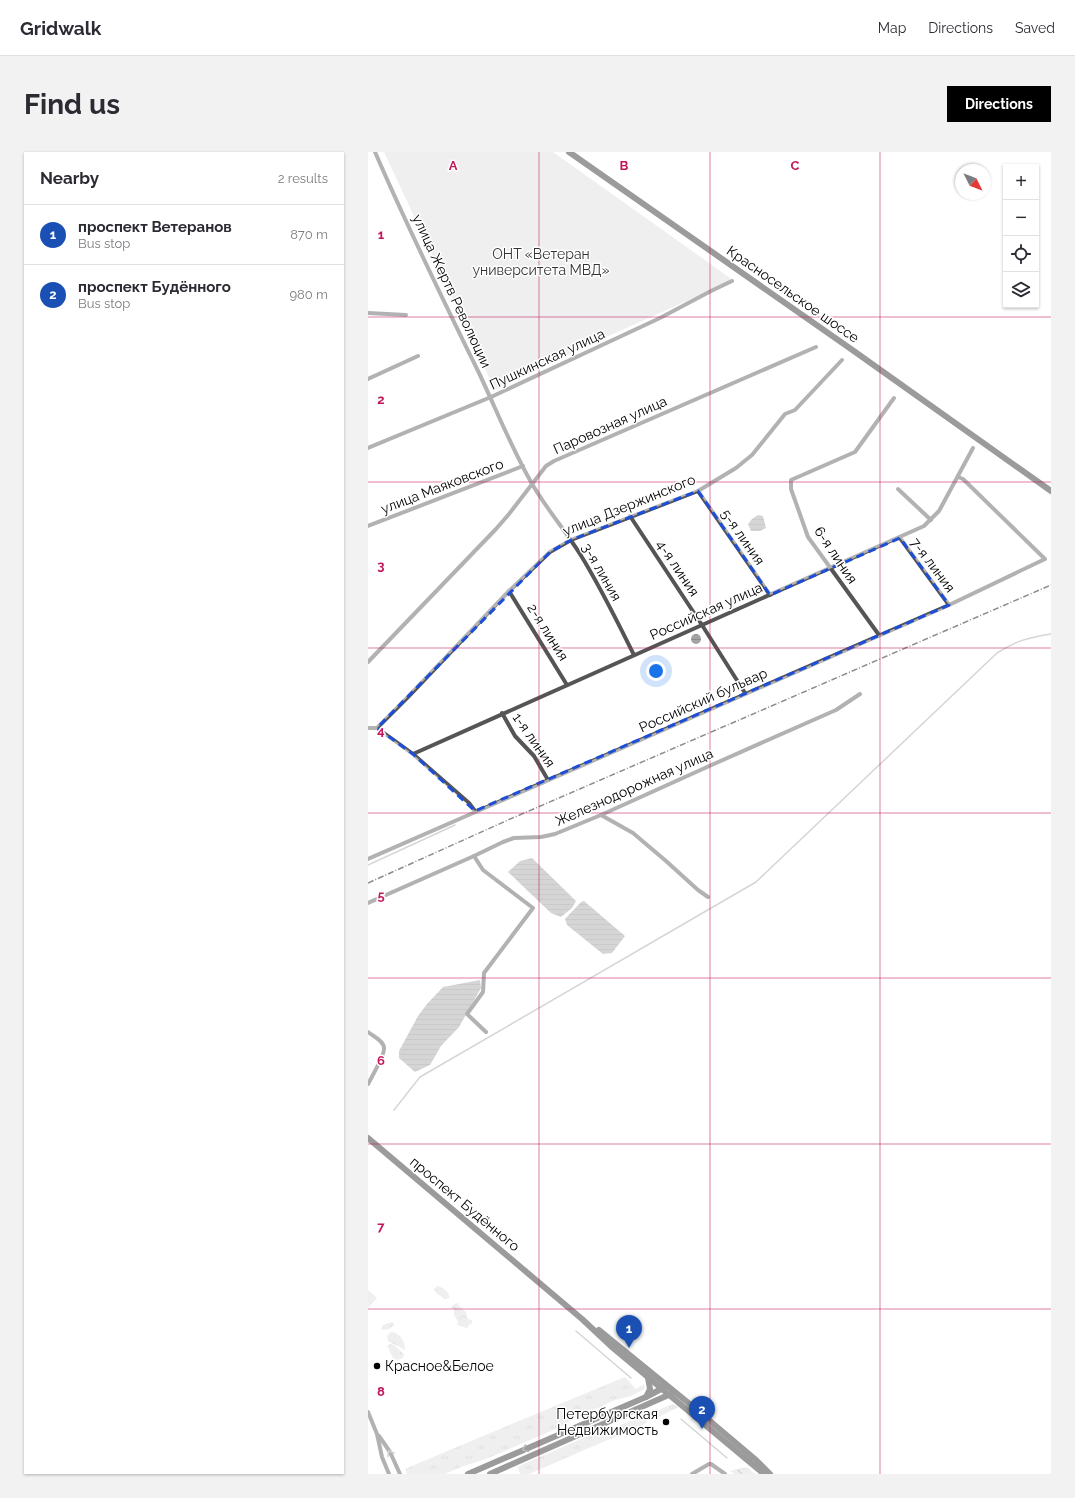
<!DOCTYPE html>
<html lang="en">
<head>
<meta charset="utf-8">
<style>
  body { margin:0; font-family:Raleway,sans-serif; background:#f2f2f3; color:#2b2b33 }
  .controls { position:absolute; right:12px; top:12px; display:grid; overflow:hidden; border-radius:0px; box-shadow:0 1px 3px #0004 }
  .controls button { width:36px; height:36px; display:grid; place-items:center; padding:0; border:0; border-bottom:1px solid #e1e1e2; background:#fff; color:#2b2b33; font:20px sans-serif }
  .compass { position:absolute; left:587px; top:12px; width:36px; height:36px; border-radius:50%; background:#fff; box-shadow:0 1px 3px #0004; rotate:132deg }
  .you { position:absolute; left:288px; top:519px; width:14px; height:14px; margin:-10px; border:3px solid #fff; border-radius:50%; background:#1a73e8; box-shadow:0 0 0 6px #1a73e833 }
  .badge { display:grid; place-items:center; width:26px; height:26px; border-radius:50%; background:#000; color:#fff; font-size:13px; font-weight:700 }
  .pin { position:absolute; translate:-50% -33px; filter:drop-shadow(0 1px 2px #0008) }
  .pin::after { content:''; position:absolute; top:21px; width:14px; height:12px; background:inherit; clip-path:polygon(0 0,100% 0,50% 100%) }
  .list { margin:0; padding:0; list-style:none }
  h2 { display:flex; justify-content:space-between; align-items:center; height:52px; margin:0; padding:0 16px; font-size:17px }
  h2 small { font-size:13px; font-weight:400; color:#7c7c81 }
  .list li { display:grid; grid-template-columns:26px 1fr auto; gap:12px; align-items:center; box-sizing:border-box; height:60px; padding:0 16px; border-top:1px solid #e1e1e2 }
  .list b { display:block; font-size:15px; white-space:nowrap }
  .list p { margin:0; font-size:13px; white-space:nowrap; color:#7c7c81 }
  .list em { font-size:13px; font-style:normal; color:#7c7c81 }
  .icon { flex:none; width:22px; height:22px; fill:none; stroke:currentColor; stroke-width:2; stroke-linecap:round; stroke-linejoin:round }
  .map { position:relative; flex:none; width:683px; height:1322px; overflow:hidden; border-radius:0px }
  header { display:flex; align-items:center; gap:24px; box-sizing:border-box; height:56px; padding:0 20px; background:#fff; border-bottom:1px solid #e1e1e2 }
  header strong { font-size:19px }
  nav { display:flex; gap:22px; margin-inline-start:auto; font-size:14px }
  .intro { display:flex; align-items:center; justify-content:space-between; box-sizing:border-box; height:96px; padding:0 24px }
  h1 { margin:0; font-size:28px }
  .button { padding:10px 18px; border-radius:0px; background:#000; color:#fff; font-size:14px; font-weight:700 }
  main { display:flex; gap:24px; padding:0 24px }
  aside { flex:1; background:#fff; border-radius:0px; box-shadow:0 1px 3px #0004 }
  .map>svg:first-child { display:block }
  .grass { fill:url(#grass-tufts) }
  .park { fill:url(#park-crowns) }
  .garden { fill:#dcdcdc }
  .water { fill:url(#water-rules) }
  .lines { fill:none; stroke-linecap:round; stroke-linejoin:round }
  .stream { stroke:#a3a3a3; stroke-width:1.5 }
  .street { stroke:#555; stroke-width:4 }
  .secondary { stroke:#222; stroke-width:6 }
  .rail { stroke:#000; stroke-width:1.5; stroke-dasharray:6 2 1 2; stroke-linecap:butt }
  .oneway { stroke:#646464 }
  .oneway2 { stroke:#999 }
  .marked { fill:none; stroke:#1d4ed8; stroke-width:3; stroke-dasharray:8 5; stroke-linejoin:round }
  .grid { fill:none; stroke:#c2185b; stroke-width:1; stroke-opacity:0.55 }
  .poi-dot { fill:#000; stroke:#fff; stroke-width:1.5 }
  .labels { text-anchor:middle; stroke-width:3; stroke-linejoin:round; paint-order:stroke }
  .park-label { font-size:14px; fill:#333; stroke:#fff }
  .street-label { font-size:14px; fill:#000; stroke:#fff }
  .poi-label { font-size:14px; fill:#000; stroke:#fff; text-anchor:start }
  .grid-label { font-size:13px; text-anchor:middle; font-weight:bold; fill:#c2185b; stroke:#fff; stroke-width:3; stroke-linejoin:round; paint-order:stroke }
</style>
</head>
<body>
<header>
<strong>Gridwalk</strong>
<nav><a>Map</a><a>Directions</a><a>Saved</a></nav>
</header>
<div class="intro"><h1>Find us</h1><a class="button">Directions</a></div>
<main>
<aside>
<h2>Nearby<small>2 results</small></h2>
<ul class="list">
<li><span class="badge" style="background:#1a4fb4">1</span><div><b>проспект Ветеранов</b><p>Bus stop</p></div><em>870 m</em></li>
<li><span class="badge" style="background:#1a4fb4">2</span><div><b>проспект Будённого</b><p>Bus stop</p></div><em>980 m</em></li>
</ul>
</aside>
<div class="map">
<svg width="683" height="1322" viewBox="0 0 683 1322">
  <defs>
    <pattern id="grass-tufts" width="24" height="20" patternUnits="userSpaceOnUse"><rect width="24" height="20" fill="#dcdcdc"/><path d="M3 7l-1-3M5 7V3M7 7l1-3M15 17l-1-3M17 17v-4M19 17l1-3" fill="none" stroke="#bbb"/></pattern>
    <pattern id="park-crowns" width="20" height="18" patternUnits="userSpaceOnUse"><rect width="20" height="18" fill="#dcdcdc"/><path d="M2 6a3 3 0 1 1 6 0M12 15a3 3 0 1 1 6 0" fill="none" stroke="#bbb"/></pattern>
    <pattern id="water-rules" width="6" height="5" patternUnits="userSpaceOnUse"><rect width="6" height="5" fill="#a3a3a3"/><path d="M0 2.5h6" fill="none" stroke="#8b8b8b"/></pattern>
  </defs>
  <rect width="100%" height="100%" fill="#fff"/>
  <!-- grass -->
  <g class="grass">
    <polygon points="257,1225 268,1237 276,1232 277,1237 263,1244 247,1248 205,1267 190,1276 118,1307 93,1315 77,1322 39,1322 37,1317 103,1289"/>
    <polygon points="304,1252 311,1255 282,1269 279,1263"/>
    <polygon points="276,1263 279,1271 161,1322 152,1322 150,1316 151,1314 215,1286 236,1280"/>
    <polygon points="373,1316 380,1316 387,1322 366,1322 362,1319"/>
  </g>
  <!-- park -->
  <g class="park">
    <path d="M69 1134C75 1135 82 1140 81 1146L77 1147 69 1142 66 1137Z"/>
    <polygon points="90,1151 91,1154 98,1160 100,1167 104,1168 104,1172 102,1172 99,1176 89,1173 90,1170 86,1163 86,1158 83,1155 86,1152"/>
    <path d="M24 1170 26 1172C24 1176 18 1179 13 1177L15 1173Z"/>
    <path d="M23 1180C32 1180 37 1190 37 1198L20 1189 19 1184Z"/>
    <polygon points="22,1192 26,1193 36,1202 35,1206 29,1208 25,1206 19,1194"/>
  </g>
  <!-- garden -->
  <g class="garden">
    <polygon points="16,0 185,0 365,128 212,197 127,238"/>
    <polygon points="0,1138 9,1146 0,1156"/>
  </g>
  <!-- water -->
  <g class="water">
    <polygon points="390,363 395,364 398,376 392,379 383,379 380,372 384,367"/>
    <circle cx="328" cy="487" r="5"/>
    <polygon points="164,706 208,749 204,756 193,765 183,761 140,720 152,709"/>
    <polygon points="216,749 257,784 244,801 235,802 199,773 197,767 213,750"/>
    <polygon points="112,828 113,836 91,875 73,894 62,913 47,920 31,906 31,899 50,864 59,852 75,835"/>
  </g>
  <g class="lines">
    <!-- stream -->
    <g class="stream">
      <polyline points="0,713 87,673"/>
      <path d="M26 958 52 925 388 730 629 501C650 488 659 486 683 482"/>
      <polyline points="208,1179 263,1226"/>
      <polyline points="313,1267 359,1306"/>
      <polyline points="370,1318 374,1322"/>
    </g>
    <!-- street -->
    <g class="street">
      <path d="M7 0C39 74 75 148 111 221 128 257 143 295 163 330 177 355 197 378 212 402 232 434 249 469 266 503"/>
      <polyline points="0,161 38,163"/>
      <polyline points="0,227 50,204"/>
      <polyline points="0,296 123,245 292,166 343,139 364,129"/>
      <polyline points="530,337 563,368"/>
      <polyline points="330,339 402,443"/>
      <polyline points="262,364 334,473 377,541"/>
      <polyline points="0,374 155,314"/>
      <polyline points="532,386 581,453"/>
      <polyline points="141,439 199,533"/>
      <polyline points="511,483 440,385 423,337 423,328 487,300 526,246"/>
      <polyline points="0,510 128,377 141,362 178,314 186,309 448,195"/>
      <polyline points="134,561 147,584 166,604 180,628"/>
      <polyline points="0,576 9,576 45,602 101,651 107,659"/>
      <polyline points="9,576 40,545 141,439 182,400 203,388 330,339 368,316 384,303 417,262 427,258 474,208"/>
      <polyline points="45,602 556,374 571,359 605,296"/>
      <polyline points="233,663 265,681 298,709 330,738 340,745"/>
      <polyline points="106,704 115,718 165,756 116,821 115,840 99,862 118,880"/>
      <polyline points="0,707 581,453 677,407 595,327 590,325"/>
      <polyline points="0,751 106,704 135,690 146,686 173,685 187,682 233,663 348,611 468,558 492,542"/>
      <path d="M0 880C5 884 16 889 16 896 17 903 4 924 0 932"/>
      <polyline points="0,1260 9,1282 14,1305 21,1322"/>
      <polyline points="11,1284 22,1300 32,1322"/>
      <polyline points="324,1322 341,1312 343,1312 357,1322"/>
    </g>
    <!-- secondary -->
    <g class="secondary">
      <polyline points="201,0 483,197 683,339"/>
      <polyline points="0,986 214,1167 245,1196 396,1322"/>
      <polyline points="231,1178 323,1253 388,1308 402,1322"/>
      <polyline points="278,1245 282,1237 280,1226"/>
      <polyline points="100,1322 278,1245 297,1235"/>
      <polyline points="122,1322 305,1241"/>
    </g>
    <!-- rail -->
    <polyline class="rail" points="0,731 140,668 683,433"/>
  </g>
  <!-- one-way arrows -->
  <defs><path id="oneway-chevron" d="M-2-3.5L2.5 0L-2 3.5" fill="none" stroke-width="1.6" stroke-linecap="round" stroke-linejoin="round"/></defs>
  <use class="oneway" href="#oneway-chevron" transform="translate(157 1297) rotate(157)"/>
  <use class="oneway2" href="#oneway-chevron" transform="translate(22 1301) rotate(-119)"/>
  <!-- marked area -->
  <path d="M0 0H683V1322H0ZM330 339 402 443 532 386 581 453 107 659 45 602 9 576 182 400 203 388Z" fill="#fff" fill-opacity=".55" fill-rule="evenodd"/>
  <path class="marked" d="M330 339 402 443 532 386 581 453 107 659 45 602 9 576 182 400 203 388Z"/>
  <!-- grid -->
  <path class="grid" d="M171 0V1322M342 0V1322M512 0V1322M0 165H683M0 330H683M0 496H683M0 661H683M0 826H683M0 992H683M0 1157H683"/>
  <!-- markers -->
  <g class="poi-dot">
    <circle cx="9" cy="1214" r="4"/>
    <circle cx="298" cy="1270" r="4"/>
  </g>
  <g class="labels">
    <!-- park labels -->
    <g class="park-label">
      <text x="173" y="107">ОНТ «Ветеран<tspan x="173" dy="16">университета МВД»</tspan></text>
    </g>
    <!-- street labels -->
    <g class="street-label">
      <text transform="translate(84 139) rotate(65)" y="5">улица Жертв Революции</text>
      <text transform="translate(425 142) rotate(35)" y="5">Красносельское шоссе</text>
      <text transform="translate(179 207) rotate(-25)" y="5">Пушкинская улица</text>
      <text transform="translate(242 273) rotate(-24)" y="5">Паровозная улица</text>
      <text transform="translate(74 334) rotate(-21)" y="5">улица Маяковского</text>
      <text transform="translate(261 353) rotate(-22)" y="5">улица Дзержинского</text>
      <text transform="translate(375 385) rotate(55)" y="5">5-я линия</text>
      <text transform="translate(468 403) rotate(56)" y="5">6-я линия</text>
      <text transform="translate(565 413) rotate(53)" y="5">7-я линия</text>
      <text transform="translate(310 416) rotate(56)" y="5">4-я линия</text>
      <text transform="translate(234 420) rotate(60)" y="5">3-я линия</text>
      <text transform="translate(338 459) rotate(-24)" y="5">Российская улица</text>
      <text transform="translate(180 480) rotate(58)" y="5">2-я линия</text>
      <text transform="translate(335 548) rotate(-24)" y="5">Российский бульвар</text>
      <text transform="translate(166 588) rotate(55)" y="5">1-я линия</text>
      <text transform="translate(266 635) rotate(-24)" y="5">Железнодорожная улица</text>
      <text transform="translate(97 1052) rotate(40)" y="5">проспект Будённого</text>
    </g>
    <!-- poi labels -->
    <g class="poi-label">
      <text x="17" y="1219">Красное&amp;Белое</text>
      <text x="290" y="1267" text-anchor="end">Петербургская<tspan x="290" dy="16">Недвижимость</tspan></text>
    </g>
  </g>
  <g class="grid-label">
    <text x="85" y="18">A</text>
    <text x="256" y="18">B</text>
    <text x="427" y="18">C</text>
    <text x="13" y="87">1</text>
    <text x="13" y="252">2</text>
    <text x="13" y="418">3</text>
    <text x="13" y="583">4</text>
    <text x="13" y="748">5</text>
    <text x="13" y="913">6</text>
    <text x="13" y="1079">7</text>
    <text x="13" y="1244">8</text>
  </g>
</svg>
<div class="controls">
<button>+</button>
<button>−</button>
<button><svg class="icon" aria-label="locate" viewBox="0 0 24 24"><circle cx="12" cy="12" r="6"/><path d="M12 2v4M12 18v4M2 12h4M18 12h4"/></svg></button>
<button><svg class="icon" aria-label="layers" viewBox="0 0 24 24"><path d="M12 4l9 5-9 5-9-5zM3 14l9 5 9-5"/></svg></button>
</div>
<svg class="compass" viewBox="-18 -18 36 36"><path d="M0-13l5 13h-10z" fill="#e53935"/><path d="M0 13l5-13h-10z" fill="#7c7c81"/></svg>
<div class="you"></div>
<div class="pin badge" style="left:261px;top:1196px;background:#1a4fb4">1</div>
<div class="pin badge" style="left:334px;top:1277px;background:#1a4fb4">2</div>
</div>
</main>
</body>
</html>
